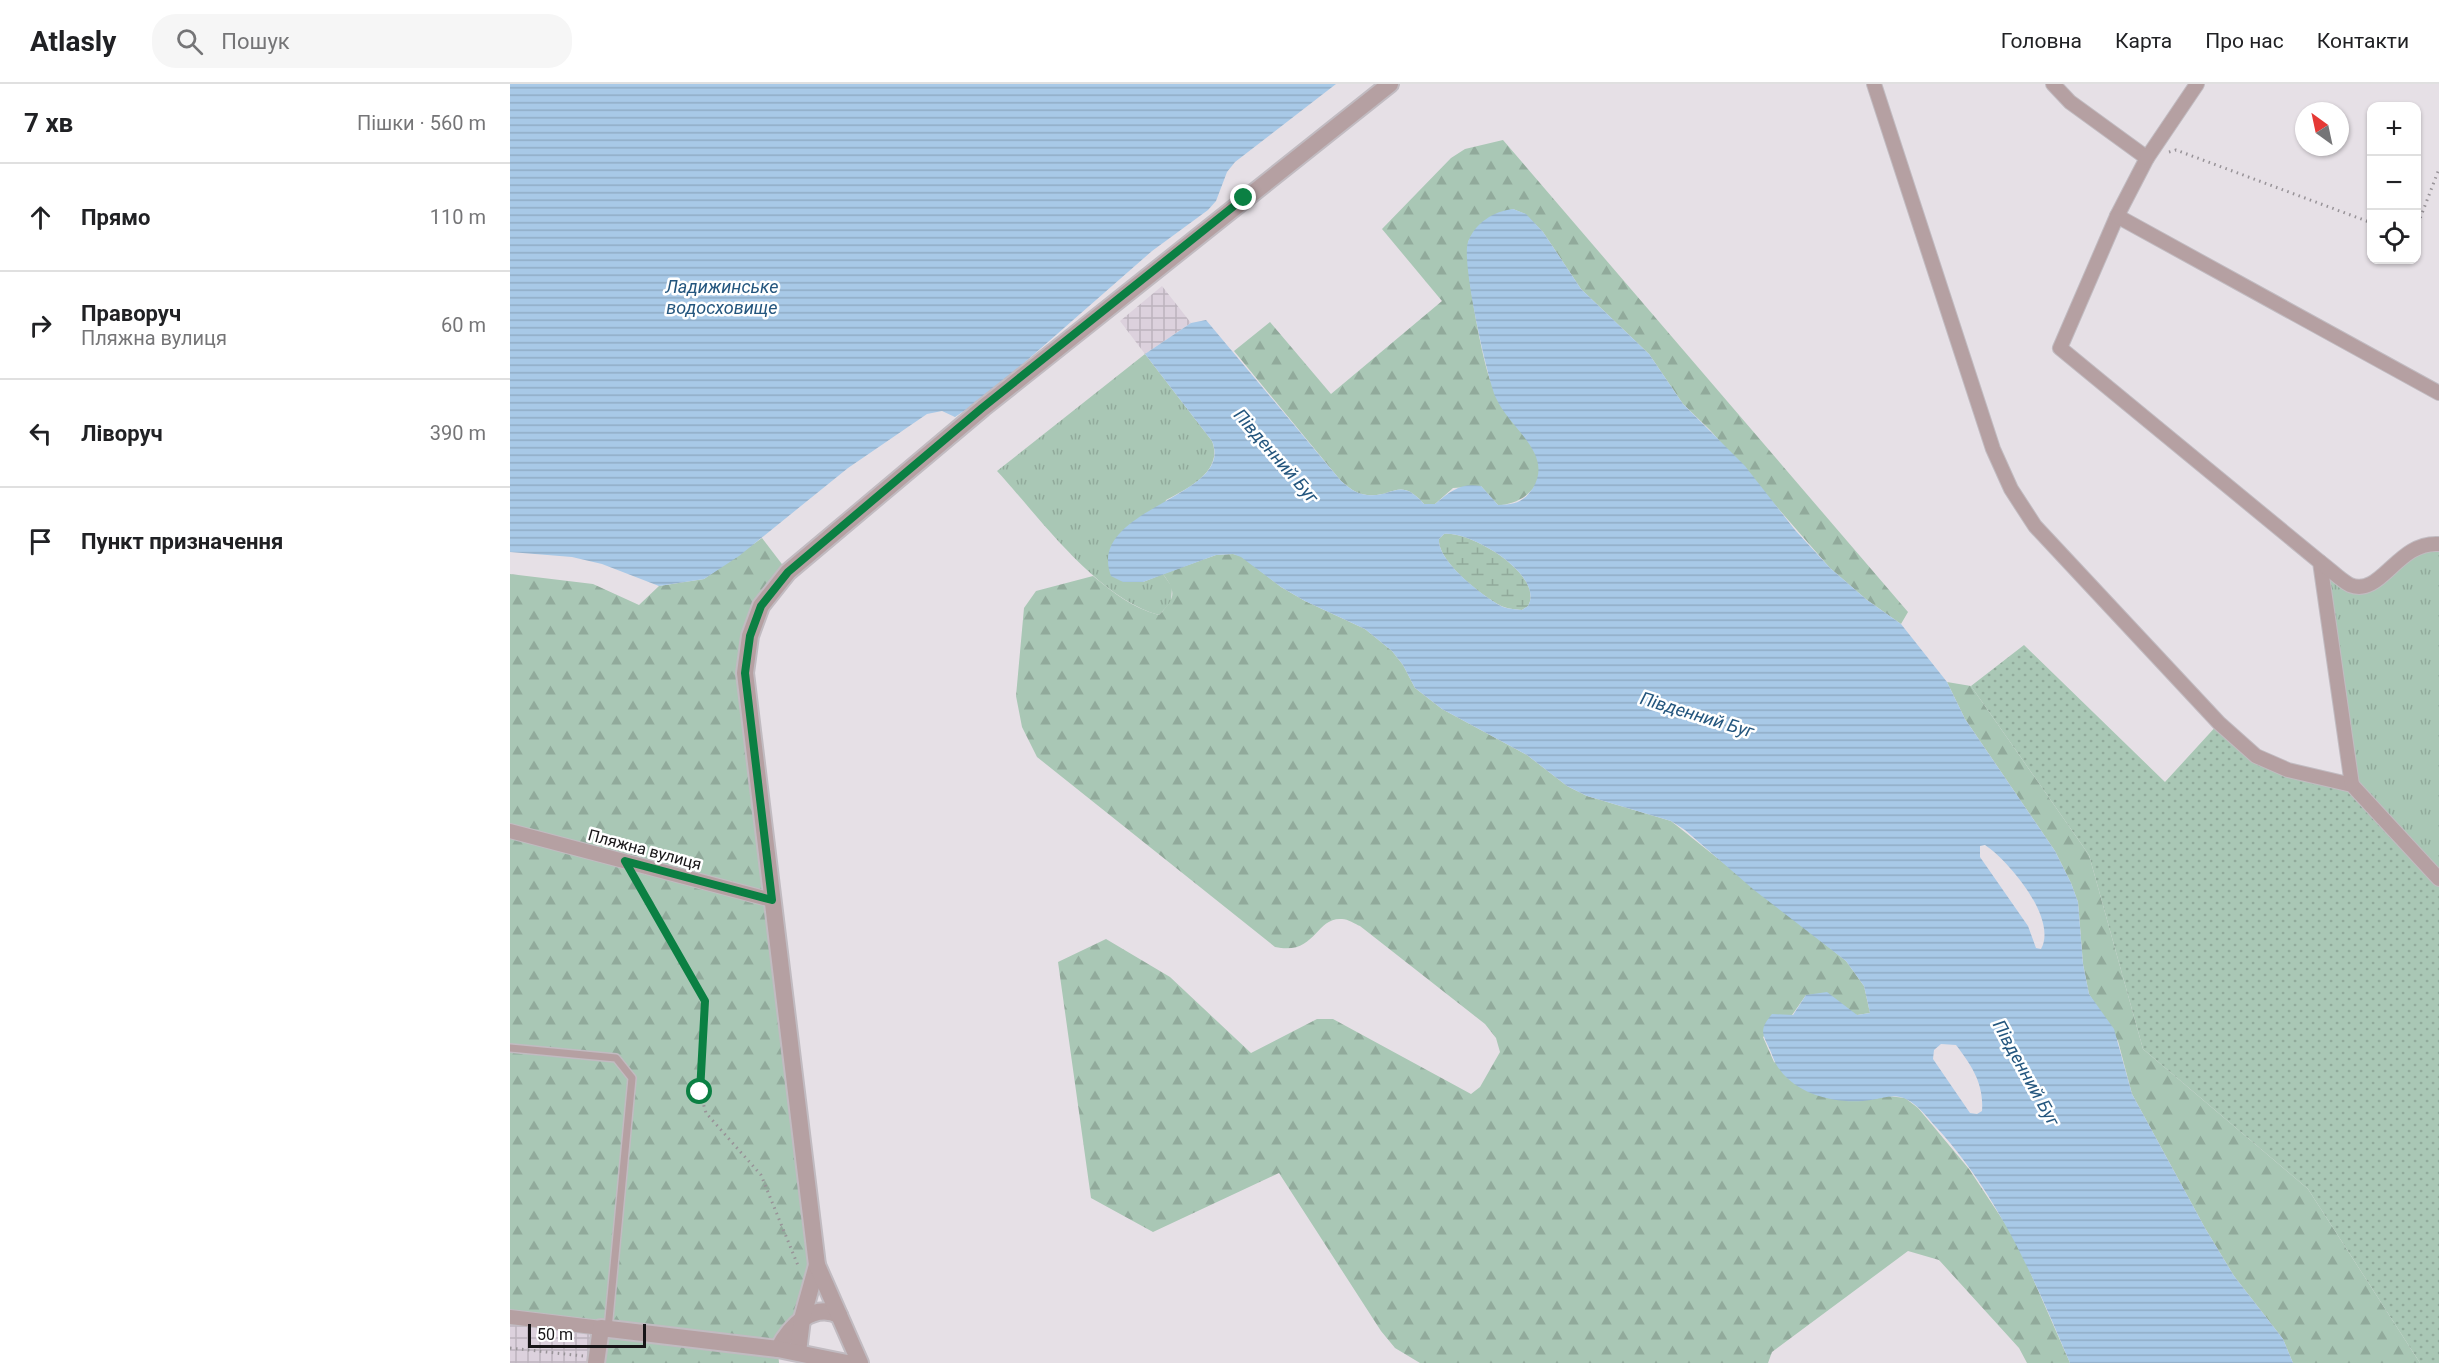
<!DOCTYPE html>
<html lang="uk">
<head>
<meta charset="utf-8">
<style>
  body { margin:0; font-family:Roboto,sans-serif; background:#f6f6f6; color:#202124 }
  .controls { position:absolute; right:18px; top:18px; display:grid; overflow:hidden; border-radius:12px; box-shadow:0 2px 4px #0004 }
  .controls button { width:54px; height:54px; display:grid; place-items:center; padding:0; border:0; border-bottom:2px solid #e0e0e0; background:#fff; color:#202124; font:30px sans-serif }
  .compass { position:absolute; left:1785px; top:18px; width:54px; height:54px; border-radius:50%; background:#fff; box-shadow:0 2px 4px #0004; rotate:327deg }
  .scale { position:absolute; left:18px; bottom:15px; width:118px; box-sizing:border-box; padding-left:6px; border:3px solid #171517; border-top:0; font-size:16px; line-height:21px; white-space:nowrap; color:#171517; -webkit-text-stroke:4px #fff; paint-order:stroke }
  .stop { position:absolute; width:18px; height:18px; margin:-14px; border:4px solid #0b8043; border-radius:50%; background:#fff }
  .stop.end { background:#0b8043; border-color:#fff; box-shadow:0 2px 6px #0008 }
  .list { margin:0; padding:0; list-style:none }
  h2 { display:flex; justify-content:space-between; align-items:center; height:78px; margin:0; padding:0 24px; font-size:26px }
  h2 small { font-size:20px; font-weight:400; color:#757577 }
  .list li { display:grid; grid-template-columns:39px 1fr auto; gap:18px; align-items:center; box-sizing:border-box; height:108px; padding:0 24px; border-top:2px solid #e0e0e0 }
  .list b { display:block; font-size:22px; white-space:nowrap }
  .list p { margin:0; font-size:20px; white-space:nowrap; color:#757577 }
  .list em { font-size:20px; font-style:normal; color:#757577 }
  .icon { flex:none; width:33px; height:33px; fill:none; stroke:currentColor; stroke-width:2; stroke-linecap:round; stroke-linejoin:round }
  .map { position:relative; flex:none; width:1929px; height:1279px; overflow:hidden }
  header { display:flex; align-items:center; gap:36px; box-sizing:border-box; height:84px; padding:0 30px; background:#fff; border-bottom:2px solid #e0e0e0 }
  header strong { font-size:28px }
  nav { display:flex; gap:33px; margin-inline-start:auto; font-size:21px }
  .search { width:420px; height:54px; background:#f6f6f6; display:flex; align-items:center; gap:15px; box-sizing:border-box; padding:0 21px; border-radius:24px; color:#757577; font-size:22px }
  main { display:flex }
  aside { flex:1; background:#fff }
  .map>svg:first-child { display:block }
  .industrial { fill:url(#industrial-grid) }
  .grass { fill:url(#grass-tufts) }
  .forest { fill:url(#forest-firs) }
  .wetland { fill:url(#wetland-marsh) }
  .park { fill:url(#park-dots) }
  .water { fill:url(#water-rules); fill-rule:evenodd }
  .lines { fill:none; stroke-linecap:round; stroke-linejoin:round }
  .service-casing { stroke:#c1bbc1; stroke-width:10 }
  .minor-casing { stroke:#c1bbc1; stroke-width:16 }
  .tertiary-casing { stroke:#c1bbc1; stroke-width:20 }
  .path { stroke:#989398; stroke-width:3; stroke-dasharray:1.5 4.5; stroke-linecap:butt }
  .service { stroke:#b5a0a2; stroke-width:7 }
  .minor { stroke:#b5a0a2; stroke-width:14 }
  .tertiary { stroke:#b5a0a2; stroke-width:16 }
  .route { stroke:#0b8043; stroke-width:8 }
  .labels { text-anchor:middle; stroke-width:5; stroke-linejoin:round; paint-order:stroke }
  .street-label { font-size:16px; fill:#171517; stroke:#fff }
  .water-label { font-size:18px; font-style:italic; fill:#24567e; stroke:#fff }
</style>
</head>
<body>
<header>
<strong>Atlasly</strong>
<div class="search"><svg class="icon" aria-label="search" viewBox="0 0 24 24"><circle cx="10" cy="10" r="6"/><path d="M15 15l6 6"/></svg>Пошук</div>
<nav><a>Головна</a><a>Карта</a><a>Про нас</a><a>Контакти</a></nav>
</header>
<main>
<aside>
<h2>7 хв<small>Пішки · 560 m</small></h2>
<ul class="list">
<li><svg class="icon" aria-label="ahead" viewBox="0 0 24 24"><path d="M12 20V5M6 11l6-6 6 6"/></svg><div><b>Прямо</b></div><em>110 m</em></li>
<li><svg class="icon" aria-label="right" viewBox="0 0 24 24"><path d="M7 20v-9h11M14 6l5 5-5 5"/></svg><div><b>Праворуч</b><p>Пляжна вулиця</p></div><em>60 m</em></li>
<li><svg class="icon" aria-label="left" viewBox="0 0 24 24"><path d="M17 20v-9H6M10 6l-5 5 5 5"/></svg><div><b>Ліворуч</b></div><em>390 m</em></li>
<li><svg class="icon" aria-label="arrive" viewBox="0 0 24 24"><path d="M6 21V4h12l-3 4 3 4H6"/></svg><div><b>Пункт призначення</b></div></li>
</ul>
</aside>
<div class="map">
<svg width="1929" height="1279" viewBox="0 0 1929 1279">
  <defs>
    <pattern id="industrial-grid" width="8" height="8" patternUnits="userSpaceOnUse" patternTransform="scale(1.5)"><rect width="8" height="8" fill="#dcd1dd"/><path d="M0 4h8M4 0v8" fill="none" stroke="#bcb3bd"/></pattern>
    <pattern id="grass-tufts" width="24" height="20" patternUnits="userSpaceOnUse" patternTransform="scale(1.5)"><rect width="24" height="20" fill="#a9c7b5"/><path d="M3 7l-1-3M5 7V3M7 7l1-3M15 17l-1-3M17 17v-4M19 17l1-3" fill="none" stroke="#91aa9b"/></pattern>
    <pattern id="forest-firs" width="22" height="20" patternUnits="userSpaceOnUse" patternTransform="scale(1.5)"><rect width="22" height="20" fill="#a9c7b5"/><path d="M5 1l3.5 6h-7zM16 11l3.5 6h-7z" fill="#91aa9b"/></pattern>
    <pattern id="wetland-marsh" width="20" height="14" patternUnits="userSpaceOnUse" patternTransform="scale(1.5)"><rect width="20" height="14" fill="#a9c7b5"/><path d="M1 5h8M5 5V1M11 12h8M15 12V8" fill="none" stroke="#91aa9b"/></pattern>
    <pattern id="park-dots" width="8" height="8" patternUnits="userSpaceOnUse" patternTransform="scale(1.5)"><rect width="8" height="8" fill="#a9c7b5"/><path d="M2 2h.1M6 6h.1" fill="none" stroke="#91aa9b" stroke-width="1.8" stroke-linecap="round"/></pattern>
    <pattern id="water-rules" width="6" height="5" patternUnits="userSpaceOnUse" patternTransform="scale(1.5)"><rect width="6" height="5" fill="#a8c9e7"/><path d="M0 2.5h6" fill="none" stroke="#90acc5"/></pattern>
  </defs>
  <rect width="100%" height="100%" fill="#e6e0e6"/>
  <!-- industrial -->
  <g class="industrial">
    <polygon points="652,202 681,239 635,270 610,237"/>
    <polygon points="0,1235 91,1244 86,1279 0,1279"/>
  </g>
  <!-- grass -->
  <g class="grass">
    <path d="M635 270 702 357C714 387 677 405 656 416L633 498 653 490 662 503 661 518 649 531C587 514 530 434 487 387Z"/>
    <polygon points="1929,460 1929,795 1842,701 1810,478 1852,504 1900,466"/>
  </g>
  <!-- forest -->
  <g class="forest">
    <path d="M993 56 1398 528 1391 540 1357 516 1320 484 1200 346 1173 320 1139 270 1071 205 1033 148 1015 130 1003 125C987 133 967 139 959 156 952 170 973 283 982 300 988 312 994 325 1001 336 1010 348 1022 359 1028 374 1038 400 1012 421 988 421L971 402 943 404 925 420H914C889 392 884 414 857 411 846 410 838 403 831 397L724 267 760 238 821 310 932 217 872 145 941 74 955 65Z"/>
    <polygon points="252,454 278,488 251,522 235,589 307,1181 299,1207 268,1267 269,1279 86,1279 91,1244 0,1233 0,490 83,500 129,521 149,502 194,495"/>
    <path d="M723 470 731 472 771 503 795 517 855 545 882 567 893 581 905 604 932 625 1017 671 1057 702 1077 712 1161 737 1336 877 1354 902 1360 929 1347 931 1296 911 1282 931 1253 953 1264 978 1359 1016 1378 1012 1395 1014 1408 1024 1459 1085 1506 1156 1560 1279H1517L1509 1264 1429 1176 1398 1167 1262 1268 1258 1279H910L885 1264 871 1247 769 1089 643 1148 581 1114 548 878 596 855 660 893 741 969 807 935H823L961 1010 970 1003 990 968 986 954 975 940 850 842C845 840 838 835 832 835 805 833 806 872 765 863L527 673 512 643 506 612 514 524 526 507 583 492C604 509 622 524 649 531 665 514 667 509 653 490L706 471Z"/>
    <polygon points="1437,598 1461,602 1579,771 1633,965 1798,1105 1910,1279 1783,1279 1773,1255 1724,1192 1695,1144 1622,1010 1608,957 1579,910 1573,880 1568,818 1561,799 1545,767 1455,635"/>
  </g>
  <!-- wetland -->
  <path class="wetland" d="M934 450C962 447 1035 492 1018 522L1012 526C1006 525 999 525 994 523 974 514 927 477 929 455Z"/>
  <!-- park -->
  <polygon class="park" points="1514,561 1655,698 1709,639 1747,672 1842,701 1929,795 1929,1279 1910,1279 1798,1105 1633,965 1579,771 1461,602"/>
  <!-- water -->
  <g class="water">
    <polygon points="0,0 826,0 725,78 717,88 706,117 698,126 642,167 475,313 445,333 432,327 417,330 338,384 229,472 194,495 149,502 92,480 62,473 0,468"/>
    <path d="M1003 125 1016 130 1033 148 1071 205 1139 270 1173 320 1235 382 1285 446 1320 484 1357 516 1391 540 1437 598 1455 635 1545 767 1561 799 1568 818 1573 880 1579 910 1604 945 1622 1010 1695 1144 1724 1192 1773 1255 1783 1279H1560C1525 1196 1488 1110 1426 1043 1417 1033 1408 1021 1396 1015 1385 1009 1372 1014 1361 1016 1330 1021 1289 1012 1270 986 1265 980 1263 973 1260 966 1252 949 1249 946 1262 930L1283 931 1296 911 1317 908 1347 931 1360 929 1354 902 1336 877 1244 806 1175 746 1161 737 1077 712 1057 702 1017 671 932 625 905 604 893 581 882 567 855 545 795 517 771 503 731 473 723 470 706 471 633 498H613L601 492C575 423 726 414 702 357L635 270 681 239 696 236 831 397C838 403 846 410 857 411 884 414 889 392 914 420H925C941 407 950 399 971 402L988 421C1004 421 1014 418 1023 404 1044 369 999 344 986 314 977 293 951 177 958 158 965 139 984 127 1003 125ZM934 450C962 447 1035 492 1018 522L1012 526C1006 525 999 525 993 523 974 513 927 477 929 455ZM1475 761C1499 777 1548 835 1531 865L1526 864 1518 842 1470 773V762ZM1431 960 1446 961C1462 982 1474 1000 1472 1027L1467 1030 1460 1029 1423 975 1424 966Z"/>
  </g>
  <g class="lines">
    <defs>
      <polyline id="service" points="0,964 106,974 122,994 98,1245"/>
      <g id="minor">
        <polyline points="1364,0 1483,365 1501,405 1525,442 1709,639 1746,672 1778,686 1842,701 1929,795"/>
        <polyline points="1543,0 1560,18 1637,74 1607,132 1550,264 1810,478 1842,701"/>
        <polyline points="1637,74 1687,0"/>
        <polyline points="1607,132 1929,309"/>
        <path d="M1810 478C1820 485 1830 496 1840 501 1871 514 1887 457 1929 460"/>
        <polyline points="0,747 262,816"/>
        <polyline points="0,1233 91,1244"/>
      </g>
      <g id="tertiary">
        <path d="M268 1265C280 1243 302 1218 329 1231"/>
        <polyline points="288,1268 292,1235 307,1181"/>
        <polyline points="86,1279 91,1244 268,1265 337,1279"/>
        <polyline points="350,1279 307,1181 235,589 240,552 251,522 278,488 473,324 880,0"/>
      </g>
    </defs>
    <!-- service casing -->
    <use href="#service" class="service-casing"/>
    <!-- minor casing -->
    <use href="#minor" class="minor-casing"/>
    <!-- tertiary casing -->
    <use href="#tertiary" class="tertiary-casing"/>
    <!-- path -->
    <g class="path">
      <polyline points="1659,68 1666,66 1862,139"/>
      <polyline points="1906,145 1929,85"/>
      <polyline points="125,794 188,901 194,917 190,1008 196,1029 251,1091 289,1184"/>
      <polyline points="0,1264 73,1272"/>
    </g>
    <!-- service -->
    <use href="#service" class="service"/>
    <!-- minor -->
    <use href="#minor" class="minor"/>
    <!-- tertiary -->
    <use href="#tertiary" class="tertiary"/>
  </g>
  <g class="lines">
    <!-- route -->
    <polyline class="route" points="190,1008 195,917 115,777 262,816 235,589 240,552 251,522 278,488 472,324 734,114"/>
  </g>
  <g class="labels">
    <!-- street labels -->
    <g class="street-label">
      <text transform="translate(135 765) rotate(15)" y="6">Пляжна вулиця</text>
    </g>
    <!-- water labels -->
    <g class="water-label">
      <text x="212" y="209">Ладижинське<tspan x="212" dy="21">водосховище</tspan></text>
      <text transform="translate(766 372) rotate(49)" y="6">Південний Буг</text>
      <text transform="translate(1187 631) rotate(17)" y="6">Південний Буг</text>
      <text transform="translate(1516 989) rotate(61)" y="6">Південний Буг</text>
    </g>
  </g>
</svg>
<div class="controls">
<button>+</button>
<button>−</button>
<button><svg class="icon" aria-label="locate" viewBox="0 0 24 24"><circle cx="12" cy="12" r="6"/><path d="M12 2v4M12 18v4M2 12h4M18 12h4"/></svg></button>
</div>
<svg class="compass" viewBox="-18 -18 36 36"><path d="M0-13l5 13h-10z" fill="#e53935"/><path d="M0 13l5-13h-10z" fill="#757577"/></svg>
<div class="scale">50 m</div>
<div class="stop" style="left:190px;top:1008px"></div>
<div class="stop end" style="left:734px;top:114px"></div>
</div>
</main>
</body>
</html>
